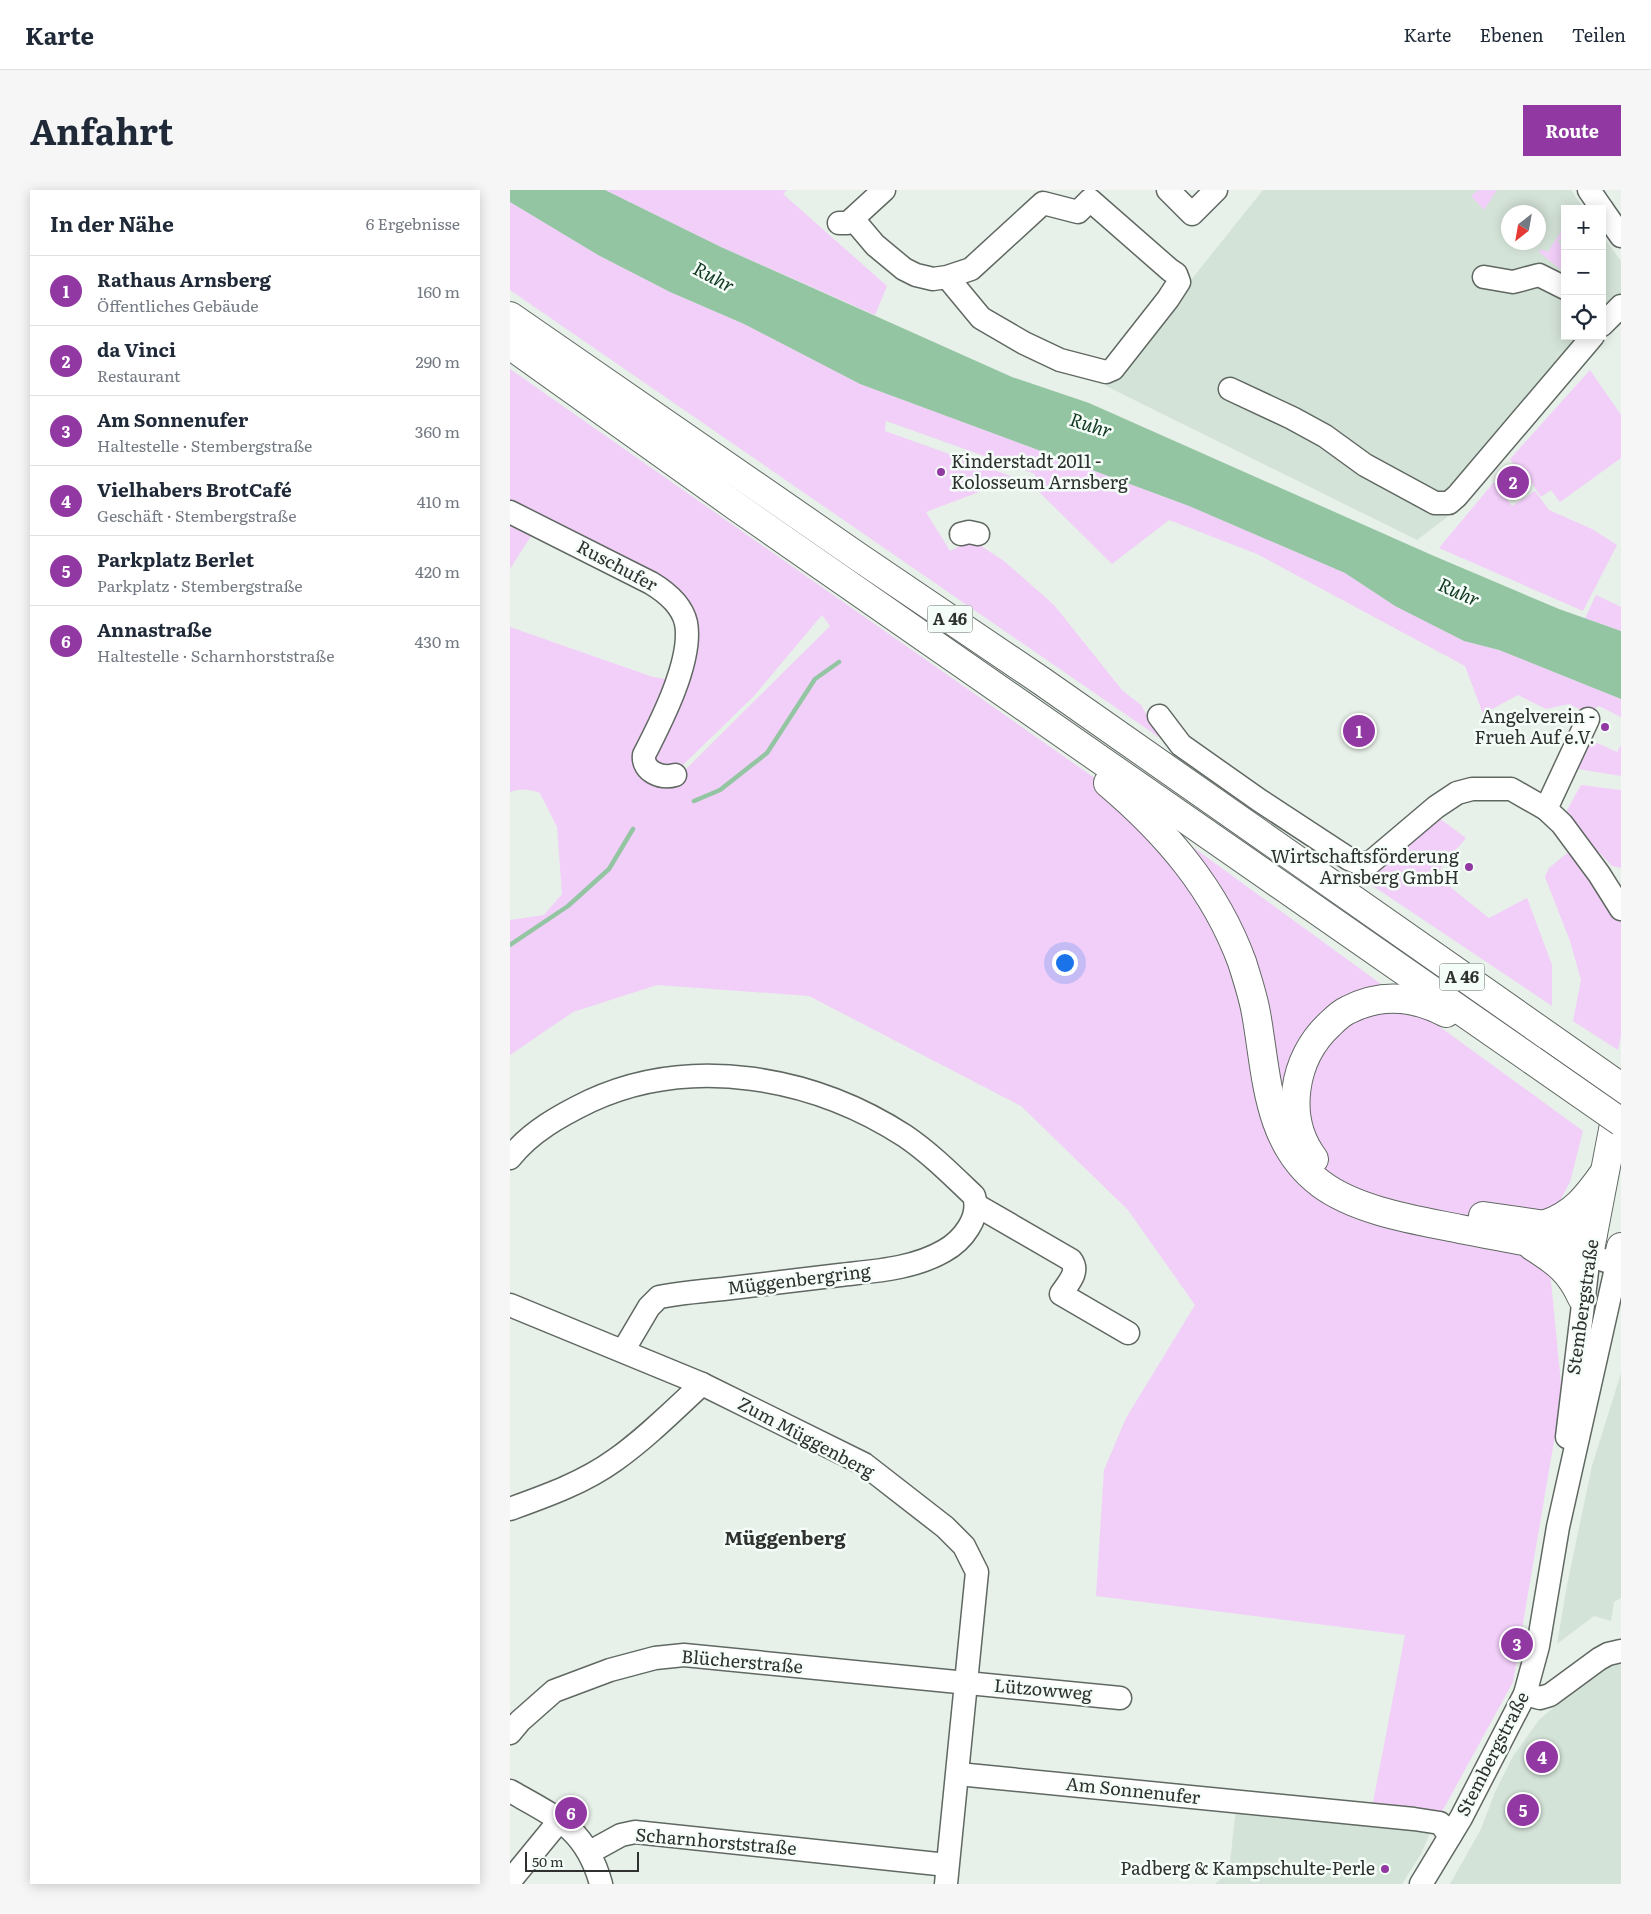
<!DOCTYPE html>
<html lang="de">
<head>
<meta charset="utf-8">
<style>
  body { margin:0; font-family:Literata,serif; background:#f6f6f7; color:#1f2937 }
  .controls { position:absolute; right:15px; top:15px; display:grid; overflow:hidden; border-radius:0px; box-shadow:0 2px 12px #0003 }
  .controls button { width:45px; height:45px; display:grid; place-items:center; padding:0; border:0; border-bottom:1px solid #e0e1e3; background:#fff; color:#1f2937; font:25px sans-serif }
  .compass { position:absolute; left:991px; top:15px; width:45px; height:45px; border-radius:50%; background:#fff; box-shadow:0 2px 12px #0003; rotate:211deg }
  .scale { position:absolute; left:15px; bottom:12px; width:114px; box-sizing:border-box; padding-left:5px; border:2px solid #2e312f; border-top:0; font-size:14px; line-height:18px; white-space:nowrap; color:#2e312f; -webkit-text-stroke:4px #f4fdf7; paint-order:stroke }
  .you { position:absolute; left:554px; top:772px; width:18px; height:18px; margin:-12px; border:4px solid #fff; border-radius:50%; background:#1a73e8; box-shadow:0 0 0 8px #1a73e833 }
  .badge { display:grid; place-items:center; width:32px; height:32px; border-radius:50%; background:#9138a3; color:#fff; font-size:16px; font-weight:700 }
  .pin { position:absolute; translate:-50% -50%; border:2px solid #fff; box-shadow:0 1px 5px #0006 }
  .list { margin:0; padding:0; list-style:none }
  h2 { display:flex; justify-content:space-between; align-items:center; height:65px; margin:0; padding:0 20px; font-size:21px }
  h2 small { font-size:16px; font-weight:400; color:#747a83 }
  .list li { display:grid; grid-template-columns:32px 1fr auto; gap:15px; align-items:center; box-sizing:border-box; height:70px; padding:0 20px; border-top:1px solid #e0e1e3 }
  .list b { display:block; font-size:19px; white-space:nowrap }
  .list p { margin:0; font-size:16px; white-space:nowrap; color:#747a83 }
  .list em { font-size:16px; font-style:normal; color:#747a83 }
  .icon { flex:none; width:28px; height:28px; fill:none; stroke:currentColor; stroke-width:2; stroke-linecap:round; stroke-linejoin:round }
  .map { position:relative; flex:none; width:1111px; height:1694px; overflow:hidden; border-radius:0px }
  header { display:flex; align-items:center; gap:30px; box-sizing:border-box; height:70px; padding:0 25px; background:#fff; border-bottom:1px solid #e0e1e3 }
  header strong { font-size:24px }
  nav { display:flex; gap:28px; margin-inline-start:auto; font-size:18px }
  .intro { display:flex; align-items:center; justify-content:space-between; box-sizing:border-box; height:120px; padding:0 30px }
  h1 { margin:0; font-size:35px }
  .button { padding:12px 22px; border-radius:0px; background:#9138a3; color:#fff; font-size:18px; font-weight:700 }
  main { display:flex; gap:30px; padding:0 30px }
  aside { flex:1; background:#fff; border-radius:0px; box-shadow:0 2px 12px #0003 }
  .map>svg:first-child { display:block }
  .built { fill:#d4e3d8; fill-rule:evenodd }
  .green { fill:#f2cff9 }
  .water { fill:#94c5a3 }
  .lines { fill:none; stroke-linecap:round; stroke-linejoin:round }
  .stream { stroke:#94c5a3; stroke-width:4.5 }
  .minor-casing { stroke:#606862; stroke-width:25 }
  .major-casing { stroke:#606862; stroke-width:30 }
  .highway-casing { stroke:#606862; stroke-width:30 }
  .minor { stroke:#fff; stroke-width:22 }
  .major { stroke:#fff; stroke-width:28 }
  .highway { stroke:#fff; stroke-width:28 }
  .highway-bridge-casing { stroke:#606862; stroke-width:30; stroke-linecap:butt }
  .highway-bridge { stroke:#fff; stroke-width:28 }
  .poi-dot { fill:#9138a3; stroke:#f4fdf7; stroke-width:2 }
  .labels { text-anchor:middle; stroke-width:5; stroke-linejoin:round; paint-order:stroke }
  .shield { fill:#f4fdf7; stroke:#696e6b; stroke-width:1 }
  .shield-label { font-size:16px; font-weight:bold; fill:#2e312f }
  .poi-label { font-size:18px; fill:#2e312f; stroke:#f4fdf7; text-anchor:end }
  .street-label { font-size:18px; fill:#2e312f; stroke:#f4fdf7 }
  .water-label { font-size:19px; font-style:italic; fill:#113820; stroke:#f4fdf7 }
  .neighbourhood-label { font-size:19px; font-weight:bold; fill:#2e312f; stroke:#f4fdf7 }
</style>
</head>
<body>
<header>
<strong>Karte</strong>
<nav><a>Karte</a><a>Ebenen</a><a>Teilen</a></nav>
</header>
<div class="intro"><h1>Anfahrt</h1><a class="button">Route</a></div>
<main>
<aside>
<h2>In der Nähe<small>6 Ergebnisse</small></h2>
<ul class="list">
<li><span class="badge">1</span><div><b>Rathaus Arnsberg</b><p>Öffentliches Gebäude</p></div><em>160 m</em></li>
<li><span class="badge">2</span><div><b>da Vinci</b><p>Restaurant</p></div><em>290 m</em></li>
<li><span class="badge">3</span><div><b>Am Sonnenufer</b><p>Haltestelle · Stembergstraße</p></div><em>360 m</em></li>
<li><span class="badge">4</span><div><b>Vielhabers BrotCafé</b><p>Geschäft · Stembergstraße</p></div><em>410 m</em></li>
<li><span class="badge">5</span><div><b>Parkplatz Berlet</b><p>Parkplatz · Stembergstraße</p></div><em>420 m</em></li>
<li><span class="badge">6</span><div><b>Annastraße</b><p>Haltestelle · Scharnhorststraße</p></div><em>430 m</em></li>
</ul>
</aside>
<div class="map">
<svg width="1111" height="1694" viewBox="0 0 1111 1694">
  <rect width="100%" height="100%" fill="#e7f0e9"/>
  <!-- built -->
  <g class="built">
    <path d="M753 0H1061L1074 19H1055V146H1090L936 328 907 350 596 196ZM998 22H1028V52H998Z"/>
    <polygon points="1092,45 1111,71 1111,124 1092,144"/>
    <polygon points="1111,1183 1111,1408 1104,1412 1101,1431 1084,1426 1047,1454 1057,1395 1082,1276"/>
    <polygon points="1104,1473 1111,1474 1111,1694 940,1694 971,1639 985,1602 1003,1566 1029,1530 1072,1493"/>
    <polygon points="726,1617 921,1641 911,1664 892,1694 705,1694 719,1682"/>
  </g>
  <!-- green -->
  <g class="green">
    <polygon points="95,0 277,0 273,4 377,96 365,125 211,57"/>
    <polygon points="968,0 987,0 974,20 961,6"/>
    <polygon points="0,12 88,65 160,102 234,134 350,194 679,316 835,383 885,416 954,451 989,460 1111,509 1111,527 1089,516 1077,523 1059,514 1036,519 1008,505 973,524 955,476 747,364 659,330 602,374 525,298 525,284 376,231 375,241 506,288 416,322 440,361 462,350 494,371 544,415 612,500 631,515 650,548 0,100"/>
    <polygon points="1053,38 1055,46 1048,51 1055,61 1055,83 1029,62 1031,59 1038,62"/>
    <path d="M0 179 669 647 1073 941 1060 992 1045 1020 1040 1081 1052 1204 1003 1492 928 1629 862 1618 895 1445 586 1406 594 1280 616 1228 685 1115 618 1020 511 916 299 806 147 795 63 822 0 865V730L34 725 52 704 47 637 30 603C20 599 10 598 0 602V437L143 487 163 490 152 522 133 566 132 573C140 590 160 592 174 581L320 436 312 425 244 506 175 573C166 581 157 589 146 581 141 577 138 573 137 567 147 529 194 464 177 425 171 411 160 402 149 393L0 319Z"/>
    <polygon points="1080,180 1111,225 1111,268 1050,312 1041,300 1031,307 1009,274 1005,276 1000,269"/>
    <polygon points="984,292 1002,316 1025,301 1039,320 1082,339 1107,355 1073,421 929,358"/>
    <polygon points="0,325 26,338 0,379"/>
    <polygon points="1086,405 1111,417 1111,441 1075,428"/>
    <polygon points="1076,548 1107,562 1111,555 1111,586 1062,578"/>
    <polygon points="1071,595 1111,600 1111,678 1102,676 1081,654 1056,622"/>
    <polygon points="929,628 956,648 925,685 979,728 1017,708 1042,775 1042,816 851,688"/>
    <polygon points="1061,660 1111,728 1111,846 1108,860 1063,831 1071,790 1060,751 1035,687 1039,678"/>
  </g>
  <!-- water -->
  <polygon class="water" points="0,0 95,0 211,57 502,187 579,213 924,366 1049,419 1111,441 1111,509 989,460 954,451 885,416 835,383 679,316 350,194 234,134 160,102 88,65 0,12"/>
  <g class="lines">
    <!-- stream -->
    <g class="stream">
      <polyline points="184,611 210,600 257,563 305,489 329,472"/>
      <polyline points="0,755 58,716 99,679 123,639"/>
    </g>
    <defs>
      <g id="minor">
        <polyline points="658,0 682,24 706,0"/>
        <polyline points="1079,0 1092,19"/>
        <polyline points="1092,19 1111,46"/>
        <polyline points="343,29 365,55 394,79 406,85 423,89 437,87 461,79 533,13 568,22 580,10 660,80 666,84 669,92 658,109 603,179 596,182 550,170 514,153 471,128 437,87"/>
        <polyline points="329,33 338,33 374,0"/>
        <polyline points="974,87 1003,92 1029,85 1055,98"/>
        <polyline points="1092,135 1111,116"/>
        <polyline points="720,199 782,228 815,246 855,275 925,313 939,313 947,306 1083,146"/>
        <path d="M0 322 141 393C156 402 172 415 176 433 183 470 151 532 134 565 132 582 152 589 165 585"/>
        <polyline points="451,344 459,342 468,344"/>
        <polyline points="649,526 671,555 749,610 839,669 851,674 861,672 926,617 947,603 962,599 1001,599 1036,619 1052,634 1089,684 1111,719"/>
        <polyline points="1036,619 1078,529"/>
        <path d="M0 968C20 942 51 925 80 911 182 864 304 887 395 946 420 963 442 985 464 1006 471 1028 452 1051 434 1061 403 1079 364 1081 330 1085 291 1090 252 1094 213 1099 192 1101 170 1103 149 1107L139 1117 113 1161"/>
        <path d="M466 1015 561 1070C570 1082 558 1093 551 1104L618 1143"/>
        <polyline points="0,1115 192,1194 354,1274 435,1337 454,1356 467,1382 436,1694"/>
        <polyline points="1057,1247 1079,1065 1096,1071"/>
        <path d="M0 1319C36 1306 73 1293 105 1270 136 1248 164 1220 192 1194"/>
        <polyline points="1015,1504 1030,1508 1040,1505 1089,1469 1098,1464 1111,1461"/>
        <polyline points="0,1543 10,1531 44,1501 100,1480 145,1468 174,1465 610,1508"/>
        <polyline points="448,1584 904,1629 930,1633 940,1646"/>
        <path d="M0 1601C46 1627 76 1639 91 1694"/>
        <polyline points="80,1662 111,1645 125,1642 437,1675"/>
        <polyline points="0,1691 50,1630"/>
        <polyline points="911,1694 951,1628 1015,1504 1028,1456 1048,1337 1107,1074"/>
      </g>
      <g id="major">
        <polyline points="1079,1065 1111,898"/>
        <polyline points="1107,1074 1111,1057"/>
      </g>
      <g id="highway">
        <polyline points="0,126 347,366 533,492 1111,897"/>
        <polyline points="0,155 227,317 1022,870"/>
        <path d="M598 593C657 643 705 699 732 772 737 788 743 806 746 823 757 884 756 953 811 994 847 1021 906 1030 950 1039 988 1046 1026 1054 1065 1060L1079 1065"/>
        <path d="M804 969C773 928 783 868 820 834 825 829 831 823 838 820 871 803 904 806 936 823"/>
        <polyline points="973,1026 1069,1040 1083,1044"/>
        <path d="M1036 1034C1064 1024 1077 1007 1094 983"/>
        <path d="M1022 1056C1047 1072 1060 1081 1072 1108"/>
      </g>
    </defs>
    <!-- minor casing -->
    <use href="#minor" class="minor-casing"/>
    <!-- major casing -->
    <use href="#major" class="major-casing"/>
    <!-- highway casing -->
    <use href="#highway" class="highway-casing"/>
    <!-- minor -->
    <use href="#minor" class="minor"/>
    <!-- major -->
    <use href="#major" class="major"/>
    <!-- highway -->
    <use href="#highway" class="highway"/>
    <defs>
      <polyline id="highway-bridge" points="1022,870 1111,932"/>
    </defs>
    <!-- highway-bridge casing -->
    <use href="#highway-bridge" class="highway-bridge-casing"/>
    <!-- highway-bridge -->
    <use href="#highway-bridge" class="highway-bridge"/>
  </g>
  <!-- markers -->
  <g class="poi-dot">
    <circle cx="431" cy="282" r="5"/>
    <circle cx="1095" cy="537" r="5"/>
    <circle cx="959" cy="677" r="5"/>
    <circle cx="875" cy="1679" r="5"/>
  </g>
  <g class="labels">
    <!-- shield labels -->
    <g class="shield">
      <rect x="417.5" y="415.5" width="45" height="27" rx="4"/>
      <rect x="929.5" y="773.5" width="45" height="27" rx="4"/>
    </g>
    <g class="shield-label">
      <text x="440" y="435">A 46</text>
      <text x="952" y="793">A 46</text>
    </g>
    <!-- poi labels -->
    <g class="poi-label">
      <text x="441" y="278" text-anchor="start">Kinderstadt 2011 -<tspan x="441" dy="21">Kolosseum Arnsberg</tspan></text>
      <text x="1085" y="533">Angelverein -<tspan x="1085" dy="21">Frueh Auf e.V.</tspan></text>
      <text x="949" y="673">Wirtschaftsförderung<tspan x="949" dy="21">Arnsberg GmbH</tspan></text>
      <text x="865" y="1685">Padberg &amp; Kampschulte-Perle</text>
    </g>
    <!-- street labels -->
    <g class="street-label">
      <text transform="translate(107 376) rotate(28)" y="6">Ruschufer</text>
      <text transform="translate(289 1090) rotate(-7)" y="6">Müggenbergring</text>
      <text transform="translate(1073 1117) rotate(-82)" y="6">Stembergstraße</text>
      <text transform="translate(296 1248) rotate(28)" y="6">Zum Müggenberg</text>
      <text transform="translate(232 1472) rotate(5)" y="6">Blücherstraße</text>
      <text transform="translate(533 1500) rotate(5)" y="6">Lützowweg</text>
      <text transform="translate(983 1564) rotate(-63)" y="6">Stembergstraße</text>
      <text transform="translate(623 1601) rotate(6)" y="6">Am Sonnenufer</text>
      <text transform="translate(206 1652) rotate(5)" y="6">Scharnhorststraße</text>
    </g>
    <!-- water labels -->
    <g class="water-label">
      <text transform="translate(204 87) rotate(28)" y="7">Ruhr</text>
      <text transform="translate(581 235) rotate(18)" y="7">Ruhr</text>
      <text transform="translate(949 402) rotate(24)" y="7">Ruhr</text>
    </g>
    <!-- neighbourhood labels -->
    <g class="neighbourhood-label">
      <text x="275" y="1355">Müggenberg</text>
    </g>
  </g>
</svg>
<div class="controls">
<button>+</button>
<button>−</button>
<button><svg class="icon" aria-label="locate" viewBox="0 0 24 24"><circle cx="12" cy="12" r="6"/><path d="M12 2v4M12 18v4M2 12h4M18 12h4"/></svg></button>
</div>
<svg class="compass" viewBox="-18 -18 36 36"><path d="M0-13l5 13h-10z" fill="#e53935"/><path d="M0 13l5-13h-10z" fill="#747a83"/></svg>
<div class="scale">50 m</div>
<div class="you"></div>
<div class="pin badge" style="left:849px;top:541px">1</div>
<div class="pin badge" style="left:1003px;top:292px">2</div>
<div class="pin badge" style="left:1007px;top:1454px">3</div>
<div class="pin badge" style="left:1032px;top:1567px">4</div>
<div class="pin badge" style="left:1013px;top:1620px">5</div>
<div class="pin badge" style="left:61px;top:1623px">6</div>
</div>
</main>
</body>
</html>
